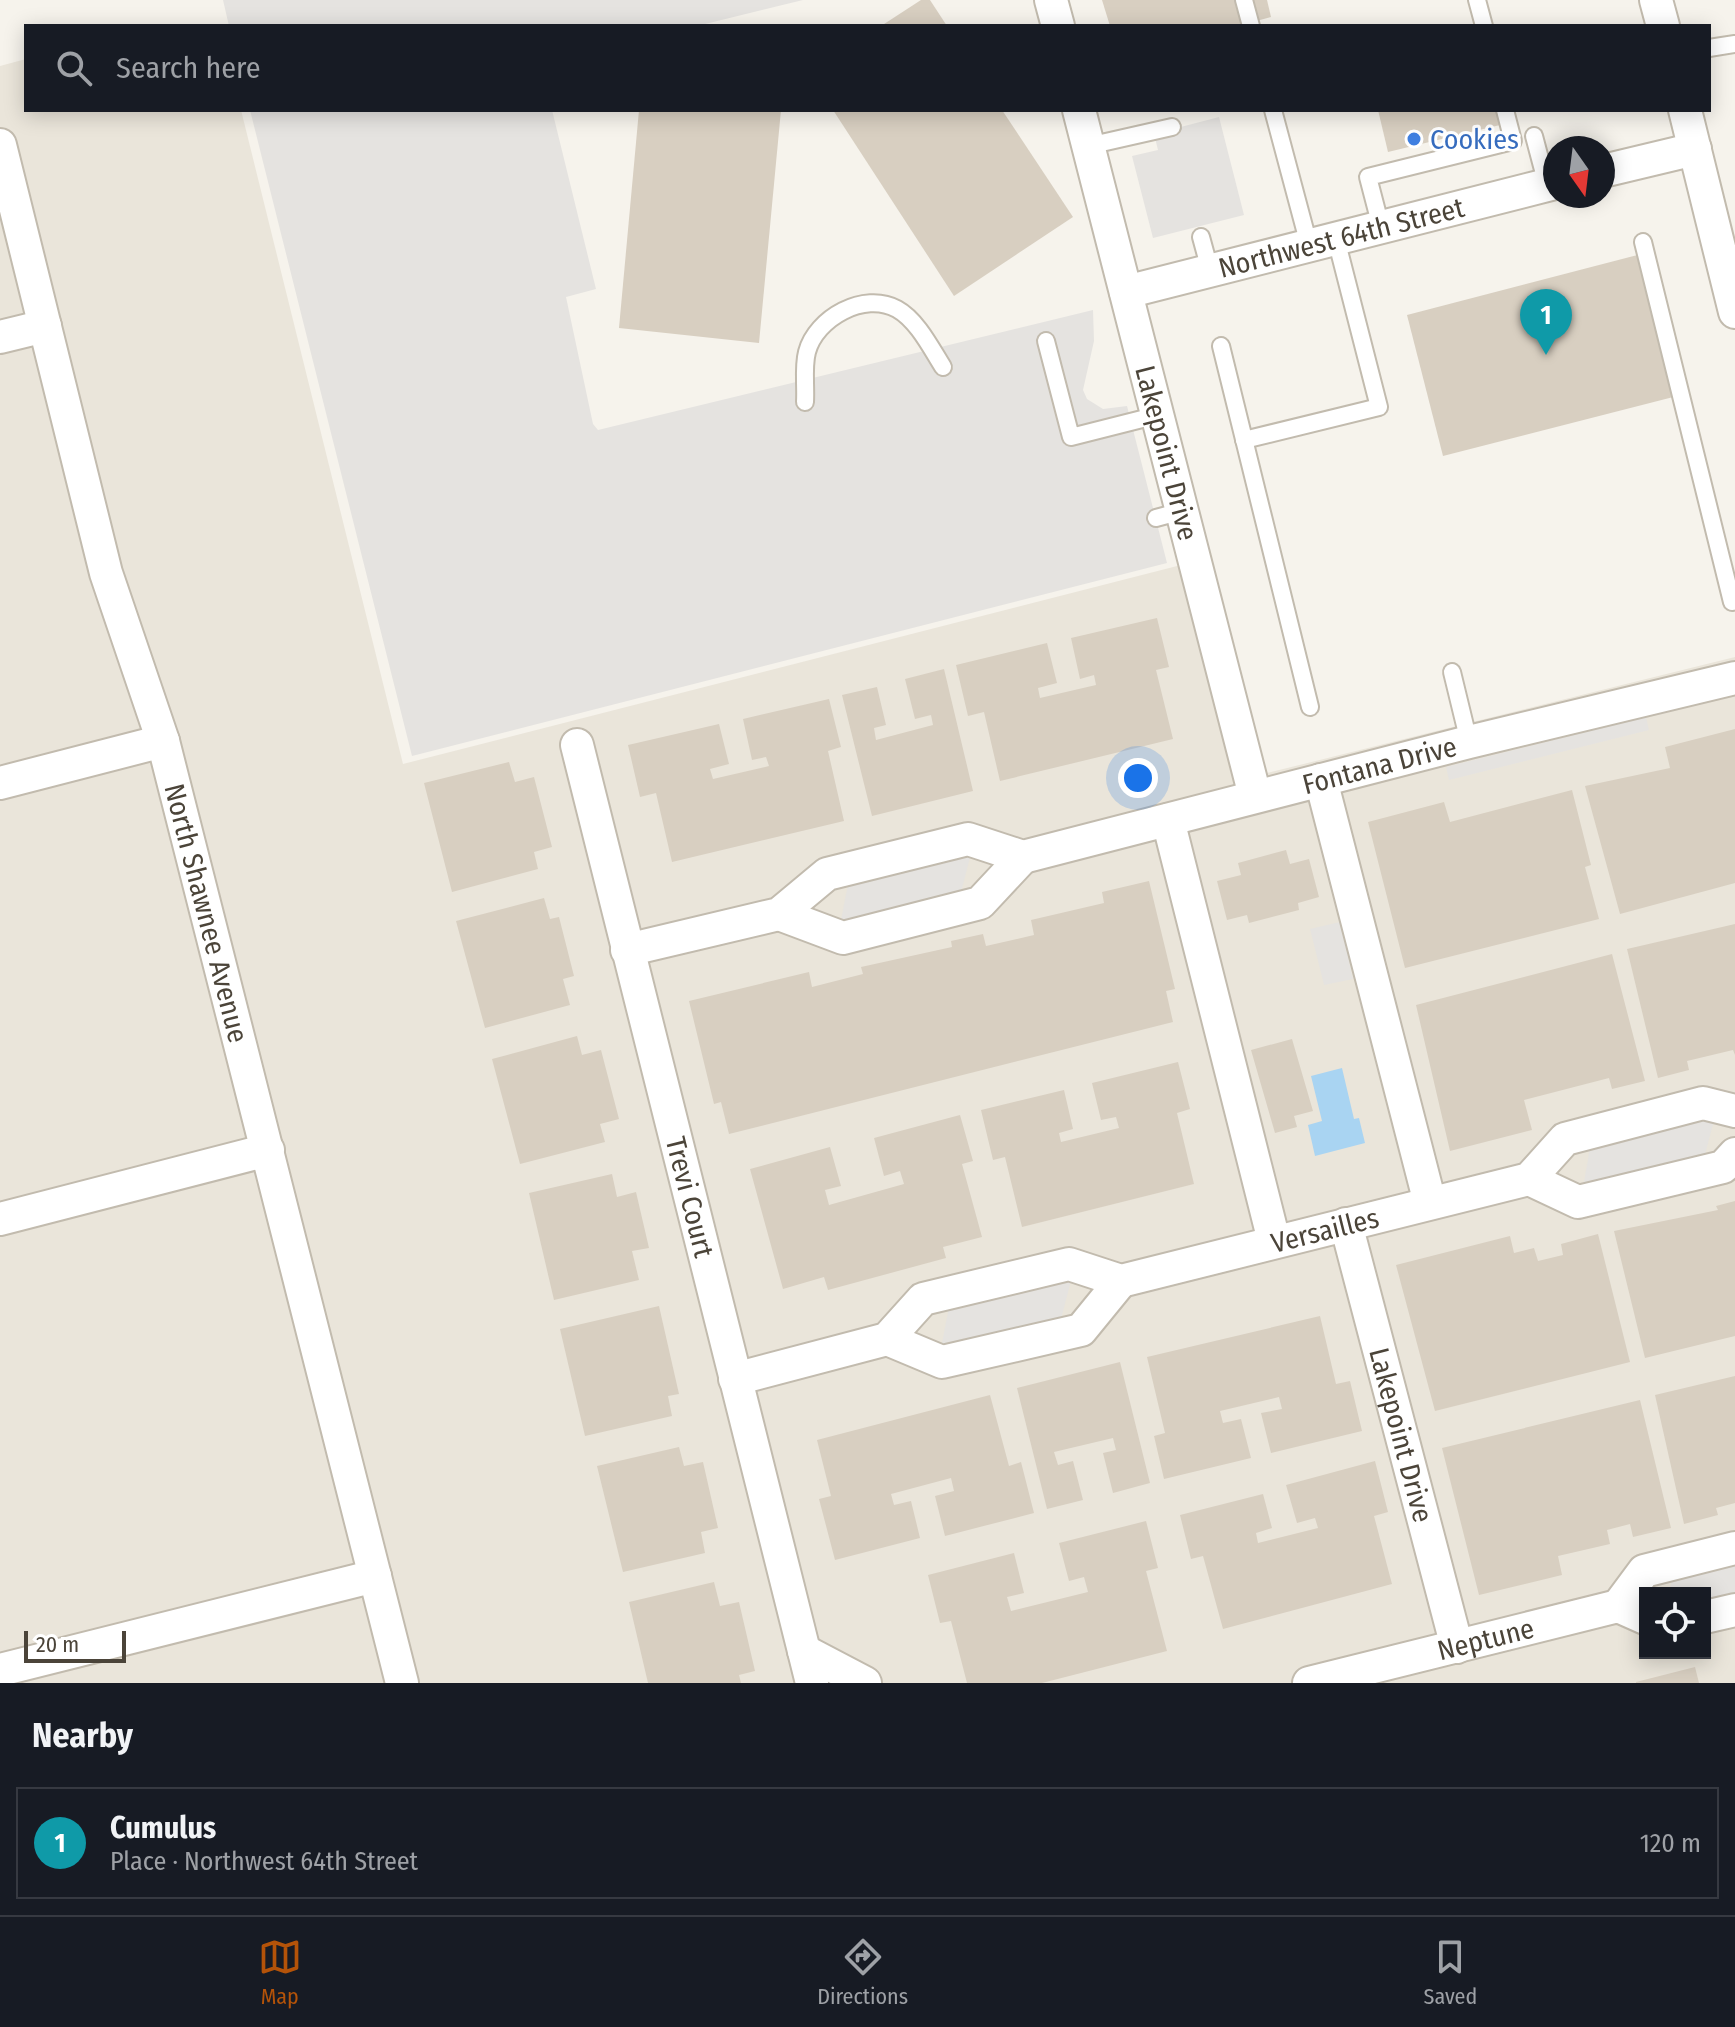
<!DOCTYPE html>
<html lang="en">
<head>
<meta charset="utf-8">
<style>
  body { margin:0; font-family:"Fira Sans Condensed",sans-serif; background:#20242c; color:#f1f3f6 }
  .controls { position:absolute; right:24px; bottom:24px; display:grid; overflow:hidden; border-radius:0px; box-shadow:0 4px 20px #0003 }
  .controls button { width:72px; height:72px; display:grid; place-items:center; padding:0; border:0; border-bottom:2px solid #363941; background:#171b24; color:#f1f3f6; font:40px sans-serif }
  .compass { position:absolute; left:1543px; top:136px; width:72px; height:72px; border-radius:50%; background:#171b24; box-shadow:0 4px 20px #0003; rotate:166deg }
  .scale { position:absolute; left:24px; bottom:20px; width:102px; box-sizing:border-box; padding-left:8px; border:4px solid #4b4439; border-top:0; font-size:22px; line-height:28px; white-space:nowrap; color:#4b4439; -webkit-text-stroke:6px #fff; paint-order:stroke }
  .you { position:absolute; left:1138px; top:778px; width:28px; height:28px; margin:-20px; border:6px solid #fff; border-radius:50%; background:#1a73e8; box-shadow:0 0 0 12px #1a73e833 }
  .badge { display:grid; place-items:center; width:52px; height:52px; border-radius:50%; background:#b45309; color:#fff; font-size:26px; font-weight:700 }
  .pin { position:absolute; translate:-50% -66px; filter:drop-shadow(0 2px 4px #0008) }
  .pin::after { content:''; position:absolute; top:42px; width:28px; height:24px; background:inherit; clip-path:polygon(0 0,100% 0,50% 100%) }
  .list { margin:0; padding:0; list-style:none }
  h2 { display:flex; justify-content:space-between; align-items:center; height:104px; margin:0; padding:0 32px; font-size:34px }
  h2 small { font-size:26px; font-weight:400; color:#9ea1a6 }
  .list li { display:grid; grid-template-columns:52px 1fr auto; gap:24px; align-items:center; box-sizing:border-box; height:112px; margin:0 16px 16px; padding:0 16px; border:2px solid #363941; border-radius:0px }
  .list b { display:block; font-size:30px; white-space:nowrap }
  .list p { margin:0; font-size:26px; white-space:nowrap; color:#9ea1a6 }
  .list em { font-size:26px; font-style:normal; color:#9ea1a6 }
  .icon { flex:none; width:44px; height:44px; fill:none; stroke:currentColor; stroke-width:2; stroke-linecap:round; stroke-linejoin:round }
  .map { position:relative; flex:none; width:1735px; height:1683px; overflow:hidden }
  .search { position:absolute; background:#171b24; box-shadow:0 4px 20px #0003; left:24px; right:24px; top:24px; height:88px; display:flex; align-items:center; gap:20px; box-sizing:border-box; padding:0 28px; border-radius:0px; color:#9ea1a6; font-size:30px }
  .sheet { height:232px; background:#171b24 }
  nav { display:flex; justify-content:space-around; align-items:center; box-sizing:border-box; height:112px; border-top:2px solid #363941; background:#171b24; font-size:22px; color:#9ea1a6 }
  nav a { display:grid; justify-items:center; gap:4px }
  nav .on { color:#b45309 }
  .map>svg:first-child { display:block }
  .residential { fill:#eae5da; fill-rule:evenodd }
  .parking { fill:#e5e3e0 }
  .water { fill:#a9d4f2 }
  .building { fill:#d8cfc1 }
  .lines { fill:none; stroke-linecap:round; stroke-linejoin:round }
  .lane-casing { stroke:#c2bbae; stroke-width:20 }
  .street-casing { stroke:#c2bbae; stroke-width:36 }
  .lane { stroke:#fff; stroke-width:16 }
  .street { stroke:#fff; stroke-width:32 }
  .shop-dot { fill:#3f7fe0; stroke:#fff; stroke-width:3 }
  .labels { text-anchor:middle; stroke-width:6; stroke-linejoin:round; paint-order:stroke }
  .shop-label { font-size:28px; fill:#366cbe; stroke:#fff; text-anchor:start }
  .street-label { font-size:28px; fill:#4b4439; stroke:#fff }
</style>
</head>
<body>
<div class="map">
<svg width="1735" height="1683" viewBox="0 0 1735 1683">
  <rect width="100%" height="100%" fill="#f6f3ec"/>
  <!-- residential -->
  <path class="residential" d="M26 59V110H241L403 764 1181 565 1239 780 1735 657V1683H0V66ZM1645 1593H1705V1653H1645Z"/>
  <!-- parking -->
  <g class="parking">
    <polygon points="223,0 803,0 697,26 229,26"/>
    <polygon points="250,110 552,110 596,289 566,297 593,424 598,430 1093,310 1094,341 1083,390 1087,399 1103,409 1127,406 1167,563 412,756"/>
    <polygon points="1219,117 1244,215 1153,238 1132,156 1158,150 1154,134"/>
    <polygon points="1646,717 1649,730 1449,780 1446,767"/>
    <polygon points="972,850 959,900 839,930 849,879"/>
    <polygon points="1340,922 1353,979 1324,985 1310,929"/>
    <polygon points="1716,1113 1703,1162 1582,1193 1591,1142"/>
    <polygon points="1073,1273 1060,1323 940,1353 950,1302"/>
    <polygon points="1735,1556 1735,1603 1705,1611 1705,1593 1669,1593 1674,1570"/>
  </g>
  <!-- water -->
  <polygon class="water" points="1342,1068 1354,1119 1359,1118 1365,1143 1315,1156 1308,1125 1322,1121 1311,1076"/>
  <!-- building -->
  <g class="building">
    <polygon points="921,0 930,0 947,26 881,26"/>
    <polygon points="1102,0 1267,0 1271,17 1238,26 1110,26"/>
    <polygon points="639,110 781,110 759,343 619,328"/>
    <polygon points="833,110 1002,110 1073,217 954,296"/>
    <polygon points="1378,110 1496,110 1500,125 1388,152"/>
    <polygon points="1649,252 1685,394 1443,456 1407,315"/>
    <polygon points="1157,618 1169,667 1156,670 1173,739 1000,781 984,712 968,716 956,665 1047,643 1057,683 1038,688 1040,698 1096,685 1094,675 1080,679 1071,638"/>
    <polygon points="944,669 973,791 872,816 842,695 877,687 886,725 874,728 876,740 933,725 931,715 915,719 905,679"/>
    <polygon points="829,699 841,747 828,751 844,821 672,862 656,793 640,797 628,745 719,724 729,764 710,769 713,779 769,766 766,757 752,760 743,719"/>
    <polygon points="1735,729 1735,883 1620,914 1585,786 1670,768 1665,747"/>
    <polygon points="509,762 515,782 534,777 552,847 534,852 538,869 452,892 424,783"/>
    <polygon points="1572,790 1591,865 1585,867 1599,919 1405,968 1368,822 1444,802 1450,822"/>
    <polygon points="1286,850 1290,864 1309,859 1319,897 1298,903 1299,910 1249,923 1247,915 1227,920 1217,881 1241,875 1238,863"/>
    <polygon points="1149,881 1175,989 1166,991 1173,1022 729,1134 721,1102 714,1104 689,1001 809,972 812,987 863,974 861,967 952,947 951,941 983,934 986,946 1034,935 1031,920 1104,903 1102,892"/>
    <polygon points="544,898 550,919 559,917 574,976 563,979 570,1005 485,1028 456,921"/>
    <polygon points="1735,924 1735,1055 1733,1050 1687,1061 1689,1070 1658,1078 1627,949"/>
    <polygon points="1612,954 1645,1081 1612,1089 1609,1078 1524,1100 1532,1130 1450,1151 1416,1005"/>
    <polygon points="577,1036 582,1055 601,1050 619,1119 600,1124 605,1142 520,1164 492,1059"/>
    <polygon points="1292,1039 1313,1111 1294,1116 1297,1127 1275,1133 1251,1050"/>
    <polygon points="1178,1062 1190,1109 1177,1113 1194,1184 1022,1227 1005,1157 993,1160 981,1110 1064,1090 1073,1129 1059,1133 1061,1142 1119,1128 1116,1117 1101,1120 1092,1083"/>
    <polygon points="960,1115 973,1161 962,1164 982,1237 943,1247 946,1258 828,1290 824,1277 783,1289 750,1169 830,1147 841,1186 825,1190 829,1205 904,1184 900,1171 884,1176 874,1138"/>
    <polygon points="612,1174 617,1197 636,1192 649,1248 632,1251 639,1280 554,1300 529,1193"/>
    <polygon points="1735,1201 1735,1336 1645,1358 1614,1231 1718,1210 1716,1206"/>
    <polygon points="1598,1234 1630,1362 1435,1411 1396,1265 1510,1236 1514,1253 1534,1248 1538,1261 1563,1255 1561,1244"/>
    <polygon points="659,1306 679,1394 668,1396 672,1416 585,1436 560,1329"/>
    <polygon points="1320,1316 1336,1384 1350,1381 1362,1431 1271,1453 1261,1413 1282,1409 1279,1397 1220,1411 1223,1423 1241,1419 1251,1458 1164,1479 1154,1436 1165,1433 1147,1357"/>
    <polygon points="1120,1362 1150,1483 1113,1493 1103,1453 1116,1450 1113,1438 1054,1452 1058,1465 1073,1461 1083,1500 1047,1509 1017,1388"/>
    <polygon points="1735,1376 1735,1503 1716,1508 1718,1515 1684,1524 1655,1395"/>
    <polygon points="990,1395 1009,1466 1021,1462 1034,1513 945,1536 935,1496 954,1491 951,1478 891,1494 894,1505 911,1501 920,1538 835,1560 819,1499 831,1496 817,1440"/>
    <polygon points="1640,1400 1671,1528 1633,1537 1630,1524 1607,1530 1610,1544 1558,1556 1562,1575 1479,1595 1442,1448"/>
    <polygon points="679,1447 684,1466 703,1462 718,1528 701,1532 705,1553 623,1572 597,1466"/>
    <polygon points="1375,1461 1388,1512 1374,1516 1392,1584 1223,1629 1203,1556 1191,1559 1180,1515 1263,1494 1272,1528 1256,1533 1258,1543 1318,1528 1315,1518 1297,1523 1286,1485"/>
    <polygon points="1146,1521 1158,1568 1146,1571 1167,1651 1042,1683 967,1683 951,1621 940,1623 928,1575 1014,1553 1024,1593 1007,1597 1011,1611 1088,1592 1084,1577 1069,1581 1059,1543"/>
    <polygon points="714,1582 720,1606 739,1602 755,1671 739,1675 741,1683 648,1683 629,1602"/>
    <polygon points="1695,1667 1699,1683 1636,1683 1636,1682"/>
  </g>
  <g class="lines">
    <defs>
      <g id="lane">
        <polyline points="1244,0 1251,26"/>
        <polyline points="1477,0 1484,26"/>
        <polyline points="1709,48 1735,44"/>
        <polyline points="1273,110 1309,245"/>
        <polyline points="1534,136 1547,185"/>
        <polyline points="1088,146 1172,127"/>
        <polyline points="1381,227 1368,177 1513,141 1505,110"/>
        <polyline points="1201,237 1210,270"/>
        <polyline points="1643,242 1732,602"/>
        <polyline points="1046,341 1071,437 1158,415"/>
        <polyline points="1221,346 1310,707"/>
        <path d="M805 402C806 386 803 367 807 352 816 318 864 291 897 309 917 320 931 348 943 367"/>
        <polyline points="1244,440 1379,407 1336,239"/>
        <polyline points="1156,518 1182,511"/>
        <polyline points="1452,672 1469,742"/>
      </g>
      <g id="street">
        <polyline points="1051,0 1058,26"/>
        <polyline points="1656,0 1663,26"/>
        <path id="s1" d="M1079 110 1255 796"/>
        <polyline points="1685,110 1735,312"/>
        <path id="s2" d="M0 145 106 573 163 741 402 1683"/>
        <polyline points="1603,171 1695,149"/>
        <path id="s3" d="M1126 292 1555 183"/>
        <polyline points="0,337 45,326"/>
        <path id="s4" d="M577 745 812 1683"/>
        <polyline points="1321,780 1430,1203"/>
        <polyline points="0,783 163,741"/>
        <polyline points="1168,820 1274,1241"/>
        <polyline points="779,914 843,938 980,903 1023,857"/>
        <path id="s5" d="M627 950 779 914 827 874 968 839 1023 857 1469 742 1735 678"/>
        <polyline points="1529,1179 1578,1202 1723,1167 1735,1154"/>
        <polyline points="0,1219 268,1150"/>
        <path id="s6" d="M1346 1224 1457 1647"/>
        <polyline points="887,1339 942,1362 1081,1330 1121,1281"/>
        <path id="s7" d="M735 1379 887 1339 923 1299 1069 1264 1121 1281 1529 1179 1565 1139 1703 1103 1735 1111"/>
        <polyline points="1618,1606 1644,1571 1735,1548"/>
        <polyline points="1705,1617 1735,1610"/>
        <polyline points="804,1651 865,1683"/>
        <polyline points="0,1670 375,1576"/>
        <path id="s8" d="M1309 1683 1618 1606 1645 1618"/>
      </g>
    </defs>
    <!-- lane casing -->
    <use href="#lane" class="lane-casing"/>
    <!-- street casing -->
    <use href="#street" class="street-casing"/>
    <!-- lane -->
    <use href="#lane" class="lane"/>
    <!-- street -->
    <use href="#street" class="street"/>
  </g>
  <!-- markers -->
  <circle class="shop-dot" cx="1414" cy="139" r="8"/>
  <g class="labels">
    <!-- shop labels -->
    <g class="shop-label">
      <text x="1430" y="149">Cookies</text>
    </g>
    <!-- street labels -->
    <g class="street-label">
      <text dy="10" stroke="none"><textPath href="#s3" startOffset="222">Northwest 64th Street</textPath></text>
      <text dy="10" stroke="none"><textPath href="#s1" startOffset="354">Lakepoint Drive</textPath></text>
      <text dy="10" stroke="none"><textPath href="#s5" startOffset="790">Fontana Drive</textPath></text>
      <text dy="10" stroke="none"><textPath href="#s2" startOffset="796">North Shawnee Avenue</textPath></text>
      <text dy="10" stroke="none"><textPath href="#s4" startOffset="466">Trevi Court</textPath></text>
      <text dy="10" stroke="none"><textPath href="#s7" startOffset="626">Versailles</textPath></text>
      <text dy="10" stroke="none"><textPath href="#s6" startOffset="218">Lakepoint Drive</textPath></text>
      <text dy="10" stroke="none"><textPath href="#s8" startOffset="182">Neptune</textPath></text>
    </g>
  </g>
</svg>
<div class="controls">
<button><svg class="icon" aria-label="locate" viewBox="0 0 24 24"><circle cx="12" cy="12" r="6"/><path d="M12 2v4M12 18v4M2 12h4M18 12h4"/></svg></button>
</div>
<svg class="compass" viewBox="-18 -18 36 36"><path d="M0-13l5 13h-10z" fill="#e53935"/><path d="M0 13l5-13h-10z" fill="#9ea1a6"/></svg>
<div class="scale">20 m</div>
<div class="you"></div>
<div class="pin badge" style="left:1546px;top:355px;background:#0f9aa8">1</div>
<div class="search"><svg class="icon" aria-label="search" viewBox="0 0 24 24"><circle cx="10" cy="10" r="6"/><path d="M15 15l6 6"/></svg>Search here</div>
</div>
<section class="sheet">
<h2>Nearby<small></small></h2>
<ul class="list">
<li><span class="badge" style="background:#0f9aa8">1</span><div><b>Cumulus</b><p>Place · Northwest 64th Street</p></div><em>120 m</em></li>
</ul>
</section>
<nav>
<a class="on"><svg class="icon" aria-label="map" viewBox="0 0 24 24"><path d="M3 6l6-2 6 2 6-2v14l-6 2-6-2-6 2zM9 4v14M15 6v14"/></svg>Map</a>
<a><svg class="icon" aria-label="directions" viewBox="0 0 24 24"><path d="M12 3l9 9-9 9-9-9zM9 14v-3h6M13 9l2 2-2 2"/></svg>Directions</a>
<a><svg class="icon" aria-label="saved" viewBox="0 0 24 24"><path d="M7 4h10v16l-5-4-5 4z"/></svg>Saved</a>
</nav>
</body>
</html>
